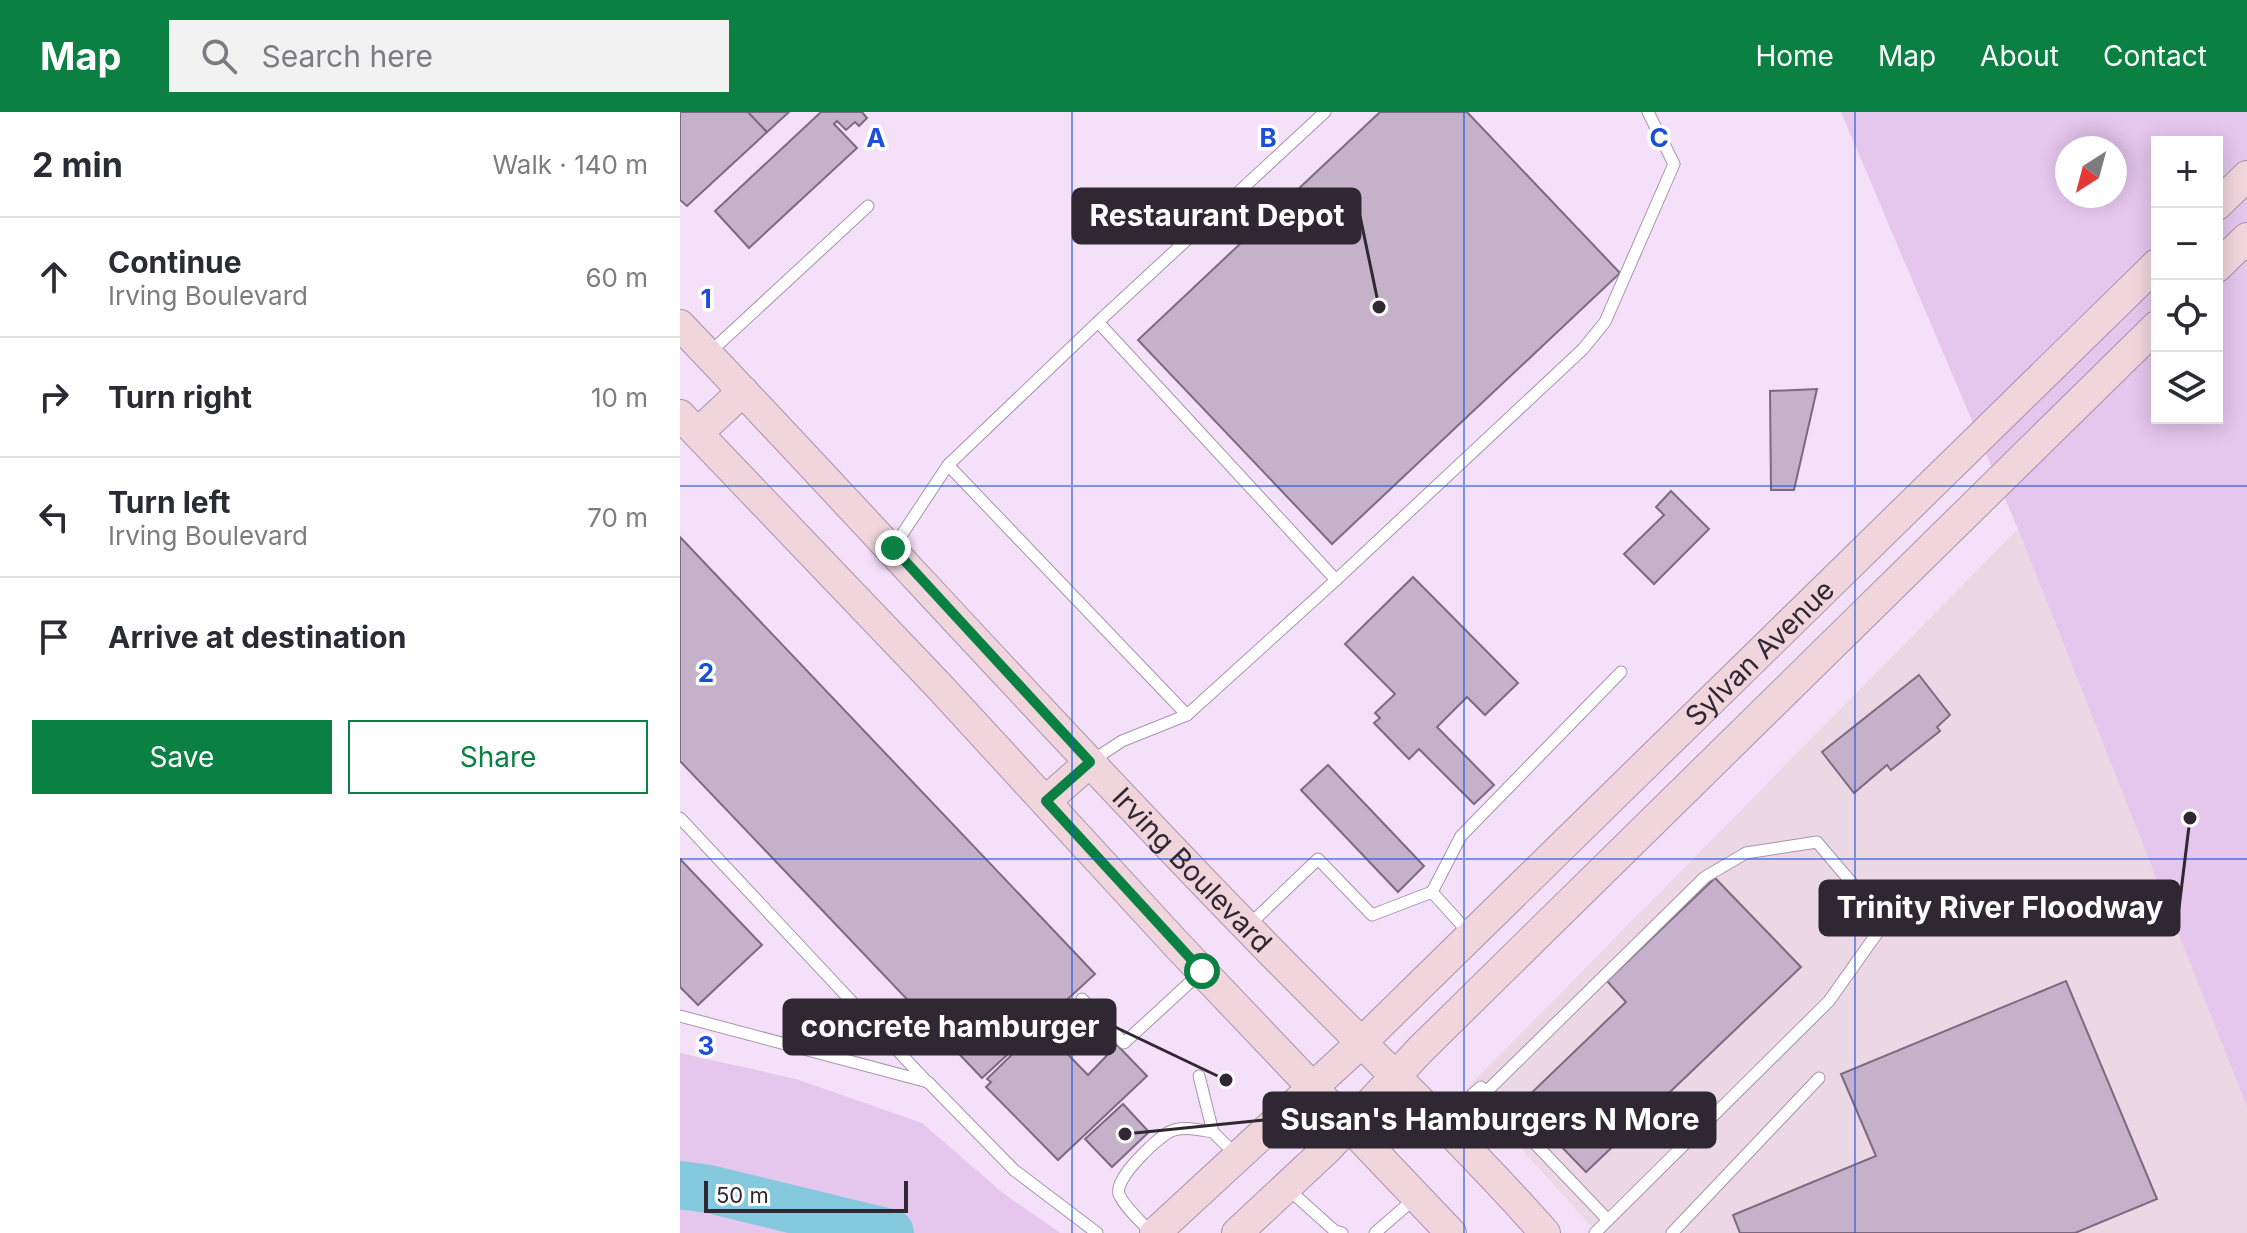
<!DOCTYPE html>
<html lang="en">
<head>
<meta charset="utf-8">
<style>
  body { margin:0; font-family:Inter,sans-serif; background:#f2f2f3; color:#2b2b33 }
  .controls { position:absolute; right:24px; top:24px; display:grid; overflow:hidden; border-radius:0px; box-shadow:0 4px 20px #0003 }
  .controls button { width:72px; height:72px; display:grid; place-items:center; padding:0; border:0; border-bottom:2px solid #e1e1e2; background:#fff; color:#2b2b33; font:40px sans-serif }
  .compass { position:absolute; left:1375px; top:24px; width:72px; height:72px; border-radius:50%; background:#fff; box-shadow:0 4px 20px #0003; rotate:216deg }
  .scale { position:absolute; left:24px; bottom:20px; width:204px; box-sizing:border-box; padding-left:8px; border:4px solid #2f2731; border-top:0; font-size:22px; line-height:28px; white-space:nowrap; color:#2f2731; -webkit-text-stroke:6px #fff; paint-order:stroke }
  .stop { position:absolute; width:24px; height:24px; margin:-18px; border:6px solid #0b8043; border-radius:50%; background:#fff }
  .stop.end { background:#0b8043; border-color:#fff; box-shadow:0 2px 8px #0008 }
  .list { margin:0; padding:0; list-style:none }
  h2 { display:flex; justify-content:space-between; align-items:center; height:104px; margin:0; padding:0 32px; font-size:34px }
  h2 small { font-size:26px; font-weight:400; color:#7c7c81 }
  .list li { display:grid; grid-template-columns:52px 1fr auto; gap:24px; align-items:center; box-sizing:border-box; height:120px; padding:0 32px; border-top:2px solid #e1e1e2 }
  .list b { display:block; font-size:30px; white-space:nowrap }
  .list p { margin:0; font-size:26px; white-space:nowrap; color:#7c7c81 }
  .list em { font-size:26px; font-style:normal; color:#7c7c81 }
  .actions { display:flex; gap:16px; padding:24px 32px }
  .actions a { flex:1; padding:18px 0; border:2px solid #0b8043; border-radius:0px; text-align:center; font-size:28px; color:#0b8043 }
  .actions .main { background:#0b8043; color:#fff }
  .icon { flex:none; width:44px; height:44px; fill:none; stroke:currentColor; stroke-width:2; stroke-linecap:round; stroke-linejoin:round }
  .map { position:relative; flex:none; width:1567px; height:1121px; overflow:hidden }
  header { display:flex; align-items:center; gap:48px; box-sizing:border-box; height:112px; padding:0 40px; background:#0b8043; color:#fff }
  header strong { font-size:38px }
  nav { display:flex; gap:44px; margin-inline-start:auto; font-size:28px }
  .search { width:560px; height:72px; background:#f2f2f3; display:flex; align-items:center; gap:20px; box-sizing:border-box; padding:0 28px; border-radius:0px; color:#7c7c81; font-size:30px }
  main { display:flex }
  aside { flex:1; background:#fff }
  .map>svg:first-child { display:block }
  .industrial { fill:#ecd7e5 }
  .green { fill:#e5c6ed; fill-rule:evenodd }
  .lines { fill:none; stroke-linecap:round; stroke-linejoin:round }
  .river { stroke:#84c9de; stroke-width:48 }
  .building { fill:#c5b1ca; stroke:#7d6a81; stroke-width:2 }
  .lane-casing { stroke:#a794ac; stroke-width:13 }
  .secondary-casing { stroke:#a794ac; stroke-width:32 }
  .lane { stroke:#fff; stroke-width:11 }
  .secondary { stroke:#f0d5dd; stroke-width:30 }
  .route { stroke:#0b8043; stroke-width:10 }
  .grid { fill:none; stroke:#1d4ed8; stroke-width:2; stroke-opacity:0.55 }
  .labels { text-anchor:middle; stroke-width:7; stroke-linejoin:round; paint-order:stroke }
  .street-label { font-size:28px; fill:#2f2731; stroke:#fff }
  .grid-label { font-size:26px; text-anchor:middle; font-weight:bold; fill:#1d4ed8; stroke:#fff; stroke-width:7; stroke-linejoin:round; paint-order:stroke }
  .leader { fill:none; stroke:#2f2731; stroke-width:3 }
  .callout-dot { fill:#2f2731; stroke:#fff; stroke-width:3 }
  .callout { fill:#2f2731; stroke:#2f2731; stroke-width:3 }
  .callout-label { font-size:30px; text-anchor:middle; font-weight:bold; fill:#fff }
</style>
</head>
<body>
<header>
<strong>Map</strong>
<div class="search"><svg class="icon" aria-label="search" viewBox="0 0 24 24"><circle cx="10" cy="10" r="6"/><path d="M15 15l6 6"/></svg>Search here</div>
<nav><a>Home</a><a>Map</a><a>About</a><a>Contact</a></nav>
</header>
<main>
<aside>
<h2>2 min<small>Walk · 140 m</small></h2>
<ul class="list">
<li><svg class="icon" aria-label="ahead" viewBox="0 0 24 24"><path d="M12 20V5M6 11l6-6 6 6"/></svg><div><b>Continue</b><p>Irving Boulevard</p></div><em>60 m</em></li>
<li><svg class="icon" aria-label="right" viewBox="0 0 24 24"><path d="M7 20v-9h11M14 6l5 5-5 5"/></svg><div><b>Turn right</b></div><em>10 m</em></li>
<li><svg class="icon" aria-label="left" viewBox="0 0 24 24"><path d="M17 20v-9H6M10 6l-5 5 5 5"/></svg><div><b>Turn left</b><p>Irving Boulevard</p></div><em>70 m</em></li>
<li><svg class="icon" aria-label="arrive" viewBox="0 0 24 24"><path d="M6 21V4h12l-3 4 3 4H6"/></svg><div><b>Arrive at destination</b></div></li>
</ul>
<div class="actions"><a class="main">Save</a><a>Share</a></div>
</aside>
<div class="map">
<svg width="1567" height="1121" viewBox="0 0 1567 1121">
  <rect width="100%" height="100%" fill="#f5e0fa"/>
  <!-- industrial -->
  <polygon class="industrial" points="1338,417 1567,995 1567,1121 917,1121 787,976"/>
  <!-- green -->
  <g class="green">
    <path d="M1161 0H1567V995L1338 417ZM1477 30H1537V306H1477ZM1387 36H1435V84H1387Z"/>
    <polygon points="0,941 116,967 242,1011 323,1081 380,1121 0,1121"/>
  </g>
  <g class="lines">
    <!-- river -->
    <polyline class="river" points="0,1073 29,1077 210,1121"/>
  </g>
  <!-- building -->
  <g class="building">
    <polygon points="0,0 68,0 87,20 7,94 0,88"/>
    <polygon points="68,0 109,0 87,20"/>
    <polygon points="141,0 182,0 187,6 179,14 175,10 166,18 157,9 154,12 177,36 69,136 35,99"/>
    <polygon points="700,0 787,0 940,161 652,432 458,228"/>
    <polygon points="1137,277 1114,378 1091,378 1090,279"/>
    <polygon points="991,379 1029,417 974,472 944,442 984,403 976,395"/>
    <polygon points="0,425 415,862 302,966 0,649"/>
    <polygon points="733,465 838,571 805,603 787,585 757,615 814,673 794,692 739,637 729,647 694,611 700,606 695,601 715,582 665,532"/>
    <polygon points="1239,563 1270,603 1257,615 1260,619 1211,658 1207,653 1174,681 1142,640"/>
    <polygon points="648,653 744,754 718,780 621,678"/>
    <polygon points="0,747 82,833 18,893 0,875"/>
    <polygon points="1035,766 1121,855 906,1060 840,992 946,890 927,869"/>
    <polygon points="1386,869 1477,1087 1395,1121 1060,1121 1053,1103 1196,1044 1161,962"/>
    <polygon points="357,918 367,928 370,924 408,963 437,933 467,964 378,1048 306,975 311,970 307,967"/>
    <polygon points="443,992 469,1020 432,1055 405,1027"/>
  </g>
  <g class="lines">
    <defs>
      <g id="lane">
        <polyline points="418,210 656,468"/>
        <polyline points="28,242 188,94"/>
        <polyline points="268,353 507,603"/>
        <polyline points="213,436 268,353 418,210 645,0"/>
        <polyline points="410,650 442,629 507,603 656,468 903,237 925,210 994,52 968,0"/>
        <polyline points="0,706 247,970"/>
        <polyline points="567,815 638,747 692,803 752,780"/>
        <polyline points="789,821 752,780 781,724 941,560"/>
        <polyline points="402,887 444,931 520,861"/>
        <polyline points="0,904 248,970 334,1058 417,1121"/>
        <polyline points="519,964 533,1020 557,1044"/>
        <polyline points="806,980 1025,765 1066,741 1137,730 1205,810 1149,889 915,1121"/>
        <polyline points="763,1008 801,975 928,1108"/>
        <polyline points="607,1076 655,1119 662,1121"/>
        <path d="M471 1121C462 1110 444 1095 439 1082 434 1066 476 1028 489 1020 502 1013 519 1018 533 1020"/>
        <polyline points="695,1121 734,1087"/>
        <polyline points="992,1121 1139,966"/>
      </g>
      <g id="secondary">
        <polyline points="1537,93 1567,64"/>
        <polyline points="1537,155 1567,126"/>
        <path id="s1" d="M0 213C190 412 374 617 566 814 665 917 770 1014 865 1121"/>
        <polyline points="0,303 258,573 498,834 771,1121"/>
        <polyline points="18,321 63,279"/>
        <polyline points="366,689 410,650"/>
        <path id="s2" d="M475 1121 682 930 1477 152"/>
        <polyline points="557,1121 647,1037 741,937 1477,214"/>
      </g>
    </defs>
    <!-- lane casing -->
    <use href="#lane" class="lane-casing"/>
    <!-- secondary casing -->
    <use href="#secondary" class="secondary-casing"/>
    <!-- lane -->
    <use href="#lane" class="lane"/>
    <!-- secondary -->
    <use href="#secondary" class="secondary"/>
  </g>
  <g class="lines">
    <!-- route -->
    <polyline class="route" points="213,436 410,650 366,689 522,859"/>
  </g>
  <!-- grid -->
  <path class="grid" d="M392 0V1121M784 0V1121M1175 0V1121M0 374H1567M0 747H1567"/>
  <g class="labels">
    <!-- street labels -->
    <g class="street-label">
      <text dy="10" stroke="none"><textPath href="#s2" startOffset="838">Sylvan Avenue</textPath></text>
      <text dy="10" stroke="none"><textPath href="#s1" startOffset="748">Irving Boulevard</textPath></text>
    </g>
  </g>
  <g class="grid-label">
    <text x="196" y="35">A</text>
    <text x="588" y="35">B</text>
    <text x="979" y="35">C</text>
    <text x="26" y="196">1</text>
    <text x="26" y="570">2</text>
    <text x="26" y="943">3</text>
  </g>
  <!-- callouts -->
  <path class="leader" d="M699 195L680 104M1510 706L1499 796M546 968L435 915M445 1022L584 1008"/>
  <g class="callout-dot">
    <circle cx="699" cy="195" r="8"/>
    <circle cx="1510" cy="706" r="8"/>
    <circle cx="546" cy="968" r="8"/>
    <circle cx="445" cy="1022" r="8"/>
  </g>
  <g class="callout">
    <rect x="393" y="77" width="287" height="54" rx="8"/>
    <rect x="1140" y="769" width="359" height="54" rx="8"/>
    <rect x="104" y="888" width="331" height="54" rx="8"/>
    <rect x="584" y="981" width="451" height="54" rx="8"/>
  </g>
  <g class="callout-label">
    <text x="537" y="114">Restaurant Depot</text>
    <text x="1320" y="806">Trinity River Floodway</text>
    <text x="270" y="925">concrete hamburger</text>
    <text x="810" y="1018">Susan's Hamburgers N More</text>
  </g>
</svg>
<div class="controls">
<button>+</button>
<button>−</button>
<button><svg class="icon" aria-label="locate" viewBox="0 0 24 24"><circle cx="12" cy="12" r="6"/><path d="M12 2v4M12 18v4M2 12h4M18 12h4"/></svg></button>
<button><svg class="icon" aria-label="layers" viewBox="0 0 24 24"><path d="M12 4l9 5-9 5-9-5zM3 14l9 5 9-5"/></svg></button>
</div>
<svg class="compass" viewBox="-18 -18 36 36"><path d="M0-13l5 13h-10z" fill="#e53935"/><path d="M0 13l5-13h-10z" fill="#7c7c81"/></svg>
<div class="scale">50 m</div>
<div class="stop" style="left:522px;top:859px"></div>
<div class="stop end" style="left:213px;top:436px"></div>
</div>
</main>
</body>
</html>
